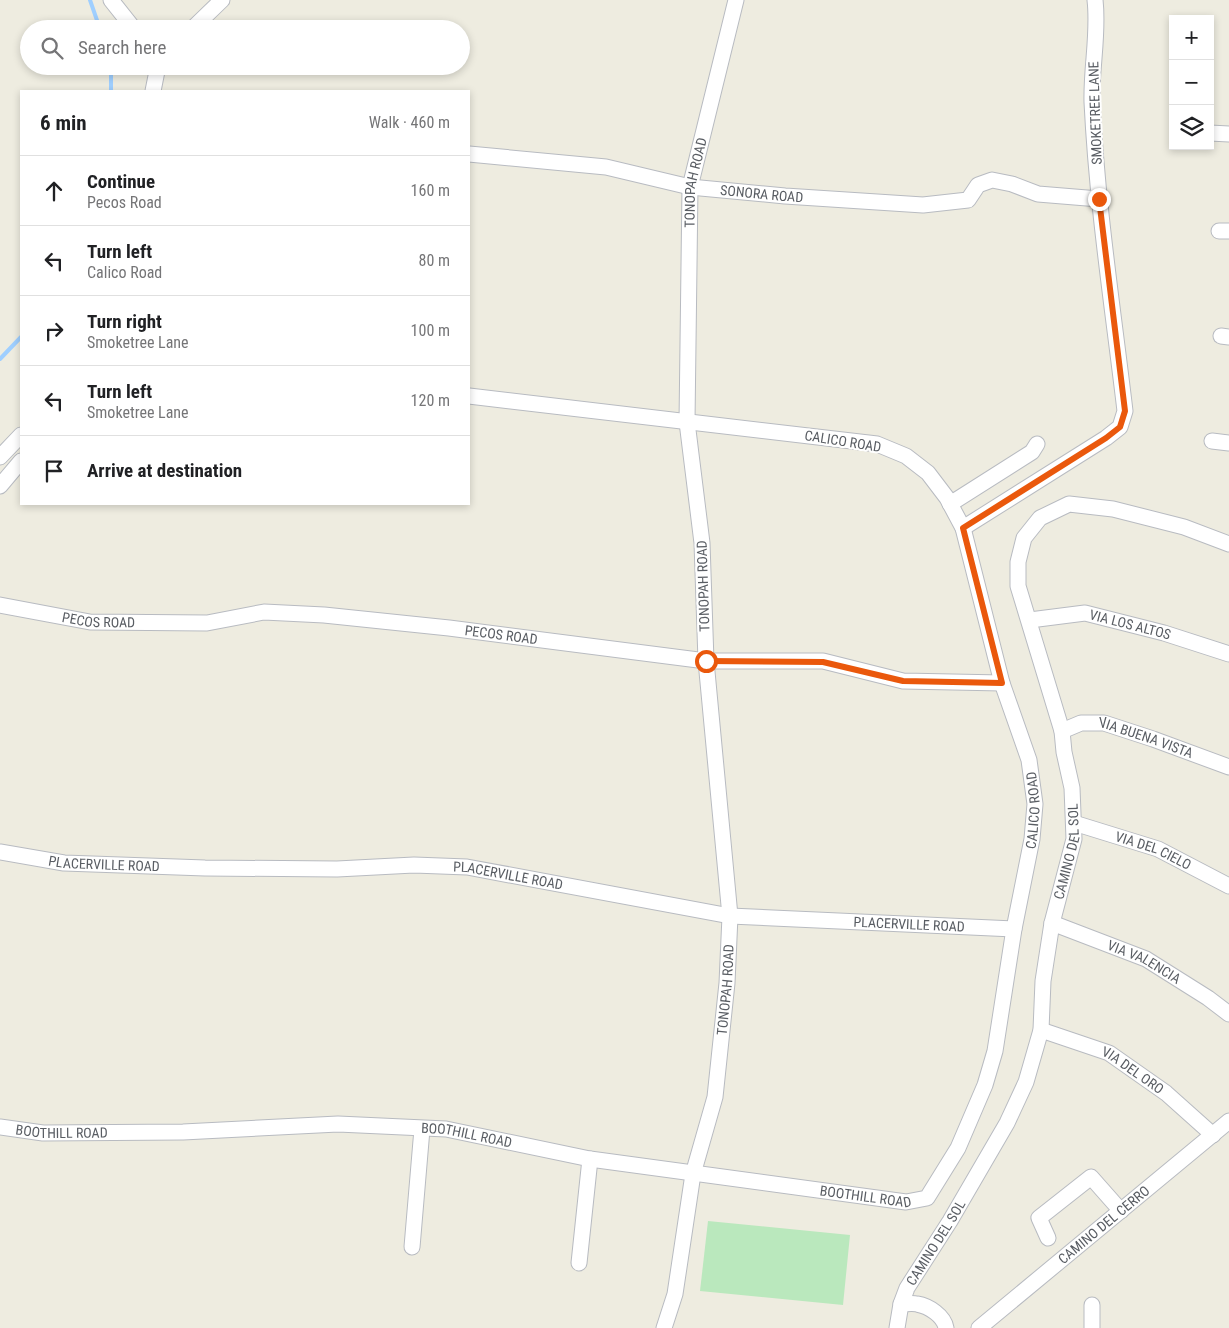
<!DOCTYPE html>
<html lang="en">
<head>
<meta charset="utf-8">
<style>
  body { margin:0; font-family:"Roboto Condensed",sans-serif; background:#f2f2f2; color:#202124 }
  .controls { position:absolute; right:15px; top:15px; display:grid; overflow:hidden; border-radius:0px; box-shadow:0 2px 8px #0003 }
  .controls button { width:45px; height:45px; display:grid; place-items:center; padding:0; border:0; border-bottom:1px solid #e0e0e0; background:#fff; color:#202124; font:25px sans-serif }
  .stop { position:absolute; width:15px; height:15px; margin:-11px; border:4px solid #ea580c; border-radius:50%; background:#fff }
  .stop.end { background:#ea580c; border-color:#fff; box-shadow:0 1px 5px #0008 }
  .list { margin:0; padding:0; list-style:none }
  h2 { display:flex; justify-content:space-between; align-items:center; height:65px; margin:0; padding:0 20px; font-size:21px }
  h2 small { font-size:16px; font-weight:400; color:#757577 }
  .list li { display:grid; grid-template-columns:32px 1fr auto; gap:15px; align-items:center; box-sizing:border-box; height:70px; padding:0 20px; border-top:1px solid #e0e0e0 }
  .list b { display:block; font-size:19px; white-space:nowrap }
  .list p { margin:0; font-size:16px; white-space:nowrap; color:#757577 }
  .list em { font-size:16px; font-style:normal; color:#757577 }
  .icon { flex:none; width:28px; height:28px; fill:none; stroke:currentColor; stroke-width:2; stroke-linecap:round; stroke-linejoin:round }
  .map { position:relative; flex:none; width:1229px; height:1328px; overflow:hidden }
  .search { position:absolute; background:#fff; box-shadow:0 2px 8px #0003; left:20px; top:20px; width:450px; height:55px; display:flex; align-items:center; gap:12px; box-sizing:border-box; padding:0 18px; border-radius:28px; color:#757577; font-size:19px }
  .panel { position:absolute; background:#fff; box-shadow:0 2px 8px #0003; left:20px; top:90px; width:450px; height:415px; border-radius:0px }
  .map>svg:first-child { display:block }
  .green { fill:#bae8bd }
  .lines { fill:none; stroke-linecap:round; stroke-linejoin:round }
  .stream { stroke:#9fcfff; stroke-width:4 }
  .minor-casing { stroke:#b8bbc1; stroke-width:17 }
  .minor { stroke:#fff; stroke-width:15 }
  .route { stroke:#ea580c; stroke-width:6 }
  .labels { text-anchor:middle; stroke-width:4; stroke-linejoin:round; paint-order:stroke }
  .street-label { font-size:14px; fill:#595d63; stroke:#fff }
</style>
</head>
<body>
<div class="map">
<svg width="1229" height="1328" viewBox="0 0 1229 1328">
  <rect width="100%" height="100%" fill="#eeece0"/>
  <!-- green -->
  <polygon class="green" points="708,1221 850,1235 843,1305 700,1291"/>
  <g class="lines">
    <!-- stream -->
    <g class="stream">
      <polyline points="90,0 100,29"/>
      <polyline points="111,66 111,91"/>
      <polyline points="0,359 21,337"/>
    </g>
    <defs>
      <g id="minor">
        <polyline points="111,0 134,29"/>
        <polyline points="192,29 222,0"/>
        <polyline points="153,91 158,66"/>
        <polyline points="1210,133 1229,134"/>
        <path id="s1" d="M469 154 606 167 690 187 785 196 923 205 968 200 978 185 992 180 1012 184 1038 194 1099 199"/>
        <polyline points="1219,231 1229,231"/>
        <polyline points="1221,336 1229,337"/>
        <polyline points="1212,441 1229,443"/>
        <polyline points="0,457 21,435"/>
        <polyline points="0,486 21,461"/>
        <polyline points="950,504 1032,452 1037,444"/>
        <path d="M963 528 1106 438 1120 427 1125 411C1113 309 1097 206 1092 102 1091 68 1099 33 1095 0"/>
        <path id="s2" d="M0 605 90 622 207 623 264 612 324 615 449 628 706 661H823L903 681 1002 683"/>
        <path id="s3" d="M1030 620 1085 613 1164 633 1229 654"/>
        <path id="s4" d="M1062 731 1081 723H1104L1153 739 1229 767"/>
        <path id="s5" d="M1074 823 1158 849 1229 886"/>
        <path id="s6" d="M0 852 64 863 205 868 337 869 414 865 467 867 730 916 1014 929"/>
        <path id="s7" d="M1052 923 1146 959 1208 998 1229 1014"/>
        <path id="s8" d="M1041 1030 1109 1053 1166 1093 1213 1135"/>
        <path id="s9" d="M0 1127 43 1133 183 1132 338 1124 446 1129 590 1159 906 1202 927 1198 958 1148 985 1085 995 1051 1014 929 1032 839 1035 804 1029 760 1002 683 963 528 947 498 928 473 906 456 877 444 469 396"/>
        <polyline points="1048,1238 1039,1218 1091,1177 1121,1211"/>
        <polyline points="412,1247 422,1129"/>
        <polyline points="579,1263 590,1159"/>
        <path d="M901 1304C906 1304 912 1303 917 1304 929 1306 944 1316 946 1328"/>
        <polyline points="1092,1305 1092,1328"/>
        <path id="s10" d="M664 1328 675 1294 693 1174 715 1097 727 983 730 916 706 661 702 543 687 422 690 187 736 0"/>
        <path id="s11" d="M897 1328 901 1304 907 1288 950 1221 1007 1123 1026 1082 1041 1030 1043 981 1052 923 1074 839 1072 788 1064 752 1062 731 1018 586V562L1024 538 1040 518 1069 504 1113 509 1184 527 1229 544"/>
        <path id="s12" d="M979 1328 1229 1121"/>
      </g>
    </defs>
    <!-- minor casing -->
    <use href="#minor" class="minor-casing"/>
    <!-- minor -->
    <use href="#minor" class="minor"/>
  </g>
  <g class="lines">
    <!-- route -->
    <polyline class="route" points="706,661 823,662 903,681 1002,683 963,528 1106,438 1120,427 1125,411 1099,199"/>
  </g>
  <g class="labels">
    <!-- street labels -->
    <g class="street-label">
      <text transform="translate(1095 113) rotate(-92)" y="5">SMOKETREE LANE</text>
      <text dy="5" stroke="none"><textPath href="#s10" startOffset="1155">TONOPAH ROAD</textPath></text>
      <text dy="5" stroke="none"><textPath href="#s1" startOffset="296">SONORA ROAD</textPath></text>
      <text transform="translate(843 441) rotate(9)" y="5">CALICO ROAD</text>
      <text transform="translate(703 586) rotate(-92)" y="5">TONOPAH ROAD</text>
      <text dy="5" stroke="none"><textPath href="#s2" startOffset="100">PECOS ROAD</textPath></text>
      <text dy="5" stroke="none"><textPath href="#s3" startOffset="102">VIA LOS ALTOS</textPath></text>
      <text dy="5" stroke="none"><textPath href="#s2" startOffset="505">PECOS ROAD</textPath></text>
      <text dy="5" stroke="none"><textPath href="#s4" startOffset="88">VIA BUENA VISTA</textPath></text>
      <text dy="5" stroke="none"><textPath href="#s9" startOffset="1341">CALICO ROAD</textPath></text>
      <text dy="5" stroke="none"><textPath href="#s11" startOffset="515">CAMINO DEL SOL</textPath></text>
      <text dy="5" stroke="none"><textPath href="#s5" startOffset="84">VIA DEL CIELO</textPath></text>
      <text dy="5" stroke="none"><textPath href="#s6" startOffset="105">PLACERVILLE ROAD</textPath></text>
      <text dy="5" stroke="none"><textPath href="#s6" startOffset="510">PLACERVILLE ROAD</textPath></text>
      <text dy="5" stroke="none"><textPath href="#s6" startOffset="915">PLACERVILLE ROAD</textPath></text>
      <text dy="5" stroke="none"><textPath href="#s7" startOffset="100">VIA VALENCIA</textPath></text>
      <text dy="5" stroke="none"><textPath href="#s10" startOffset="345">TONOPAH ROAD</textPath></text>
      <text dy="5" stroke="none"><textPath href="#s8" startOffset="101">VIA DEL ORO</textPath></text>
      <text dy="5" stroke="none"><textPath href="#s9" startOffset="62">BOOTHILL ROAD</textPath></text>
      <text dy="5" stroke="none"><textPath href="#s9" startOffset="468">BOOTHILL ROAD</textPath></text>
      <text dy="5" stroke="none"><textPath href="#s9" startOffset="872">BOOTHILL ROAD</textPath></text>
      <text dy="5" stroke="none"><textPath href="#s12" startOffset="162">CAMINO DEL CERRO</textPath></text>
      <text dy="5" stroke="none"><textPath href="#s11" startOffset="95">CAMINO DEL SOL</textPath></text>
    </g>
  </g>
</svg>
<div class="controls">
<button>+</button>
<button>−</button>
<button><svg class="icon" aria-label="layers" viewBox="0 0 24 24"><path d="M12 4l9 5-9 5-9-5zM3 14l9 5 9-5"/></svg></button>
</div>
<div class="stop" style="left:706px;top:661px"></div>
<div class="stop end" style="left:1099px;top:199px"></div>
<div class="search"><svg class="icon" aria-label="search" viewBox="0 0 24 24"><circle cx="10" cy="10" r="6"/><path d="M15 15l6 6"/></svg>Search here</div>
<section class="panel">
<h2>6 min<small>Walk · 460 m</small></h2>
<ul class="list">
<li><svg class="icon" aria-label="ahead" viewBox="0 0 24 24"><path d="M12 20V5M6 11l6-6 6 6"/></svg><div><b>Continue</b><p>Pecos Road</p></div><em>160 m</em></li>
<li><svg class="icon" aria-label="left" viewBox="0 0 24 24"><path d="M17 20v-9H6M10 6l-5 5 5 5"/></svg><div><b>Turn left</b><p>Calico Road</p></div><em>80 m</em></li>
<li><svg class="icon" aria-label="right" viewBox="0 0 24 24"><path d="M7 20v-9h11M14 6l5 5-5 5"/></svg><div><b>Turn right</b><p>Smoketree Lane</p></div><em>100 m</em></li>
<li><svg class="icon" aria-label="left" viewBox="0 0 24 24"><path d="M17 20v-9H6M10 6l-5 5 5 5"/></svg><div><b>Turn left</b><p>Smoketree Lane</p></div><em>120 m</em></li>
<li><svg class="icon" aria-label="arrive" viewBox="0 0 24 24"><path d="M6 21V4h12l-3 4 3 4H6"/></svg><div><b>Arrive at destination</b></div></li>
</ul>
</section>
</div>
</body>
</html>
